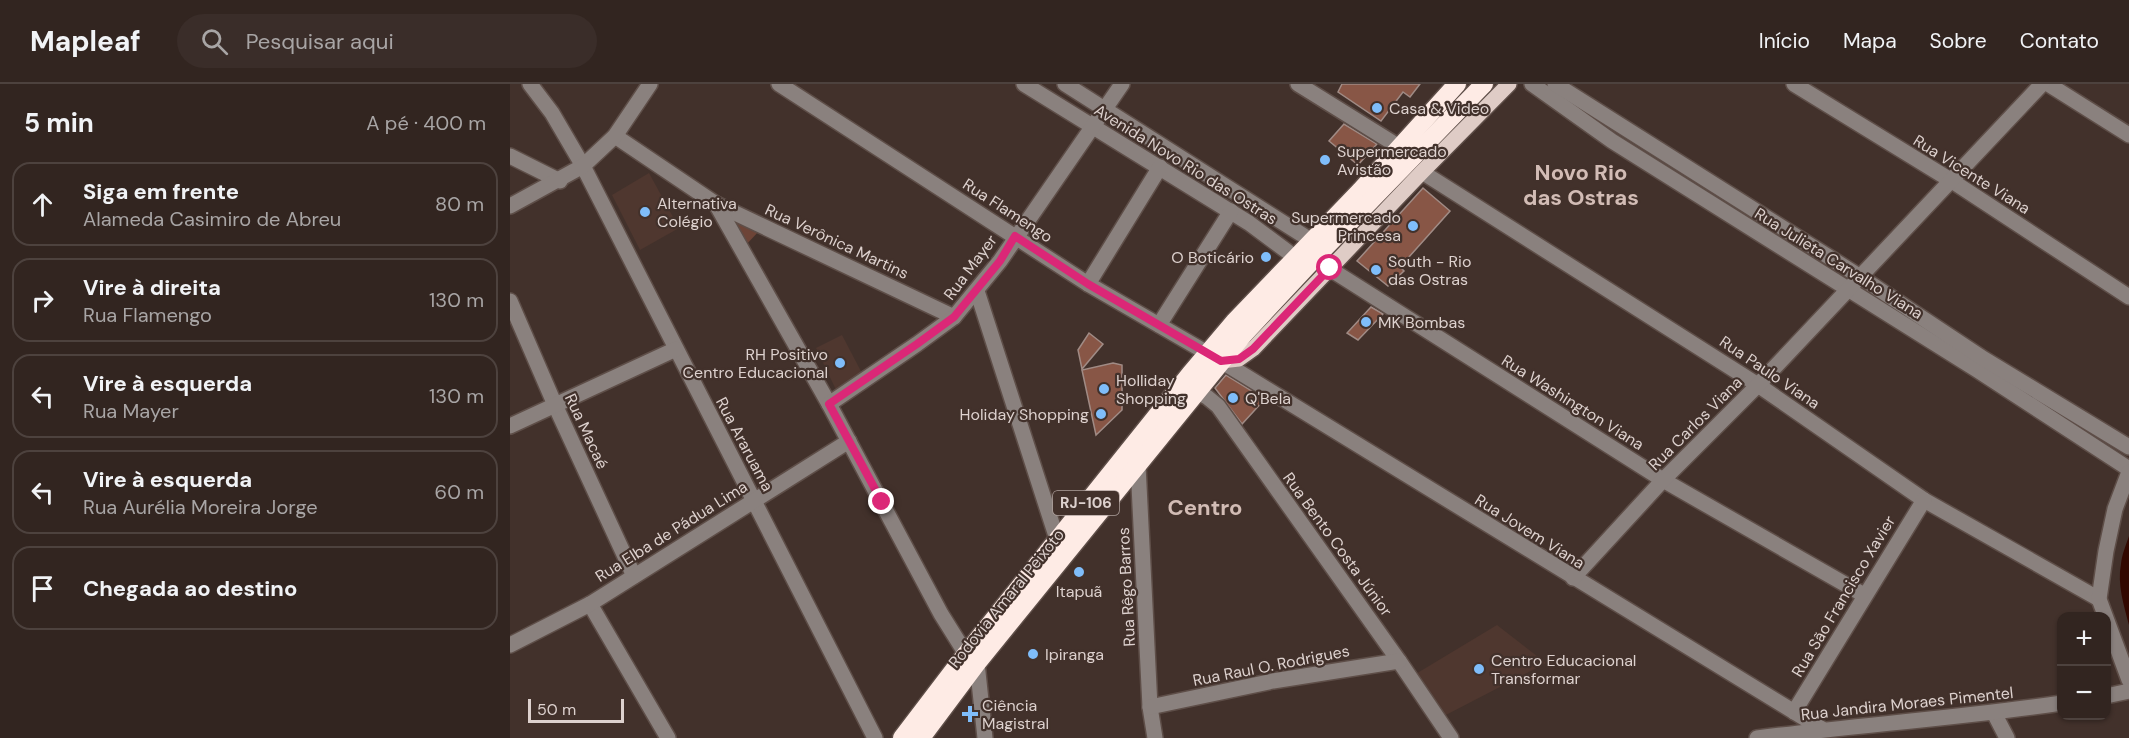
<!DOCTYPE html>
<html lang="pt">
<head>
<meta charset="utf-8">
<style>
  body { margin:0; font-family:"DM Sans",sans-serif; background:#3a2d29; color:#f1f3f6 }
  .controls { position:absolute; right:18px; bottom:18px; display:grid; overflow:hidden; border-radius:12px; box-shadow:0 2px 4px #0004 }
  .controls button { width:54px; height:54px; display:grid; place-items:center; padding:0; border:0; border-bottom:2px solid #4d423e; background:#322520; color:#f1f3f6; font:30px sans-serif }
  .scale { position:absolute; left:18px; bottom:15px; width:96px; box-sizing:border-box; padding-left:6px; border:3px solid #ddd1ce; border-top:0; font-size:16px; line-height:21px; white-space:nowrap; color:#ddd1ce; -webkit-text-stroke:4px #42312b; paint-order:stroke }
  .stop { position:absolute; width:18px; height:18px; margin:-14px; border:4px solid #db2777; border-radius:50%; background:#fff }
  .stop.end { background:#db2777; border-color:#fff; box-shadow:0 2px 6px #0008 }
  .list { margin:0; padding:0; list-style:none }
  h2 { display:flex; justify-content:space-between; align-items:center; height:78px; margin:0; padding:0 24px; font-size:26px }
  h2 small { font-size:20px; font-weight:400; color:#a8a5a5 }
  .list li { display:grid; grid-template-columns:39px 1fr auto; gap:18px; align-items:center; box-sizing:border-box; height:84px; margin:0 12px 12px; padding:0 12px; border:2px solid #4d423e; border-radius:18px }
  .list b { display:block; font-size:22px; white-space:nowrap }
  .list p { margin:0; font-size:20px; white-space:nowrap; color:#a8a5a5 }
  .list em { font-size:20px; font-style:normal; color:#a8a5a5 }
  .icon { flex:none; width:33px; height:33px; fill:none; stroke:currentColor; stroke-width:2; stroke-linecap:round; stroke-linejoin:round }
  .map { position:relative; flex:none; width:1619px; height:654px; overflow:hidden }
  header { display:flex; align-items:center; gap:36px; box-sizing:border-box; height:84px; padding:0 30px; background:#322520; border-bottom:2px solid #4d423e }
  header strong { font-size:28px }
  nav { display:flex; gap:33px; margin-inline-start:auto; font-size:21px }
  .search { width:420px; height:54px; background:#3a2d29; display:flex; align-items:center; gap:15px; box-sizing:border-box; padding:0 21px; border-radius:33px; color:#a8a5a5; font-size:22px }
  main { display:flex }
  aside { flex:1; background:#322520 }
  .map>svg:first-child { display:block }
  .built { fill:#4f372f }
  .green { fill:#6d4437 }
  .water { fill:#320800 }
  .building { fill:#885646; stroke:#a08b85; stroke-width:1.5 }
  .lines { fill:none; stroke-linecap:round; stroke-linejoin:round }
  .minor-casing { stroke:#5e4e48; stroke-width:18 }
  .major-casing { stroke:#5e4e48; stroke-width:18 }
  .highway-casing { stroke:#5e4e48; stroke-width:21 }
  .minor { stroke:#8a817e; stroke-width:15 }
  .major { stroke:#dfccc6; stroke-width:15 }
  .highway { stroke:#feebe5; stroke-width:18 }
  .route { stroke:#db2777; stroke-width:8 }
  .poi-dot { fill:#7fbdfa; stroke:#42312b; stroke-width:2 }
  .labels { text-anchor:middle; stroke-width:4.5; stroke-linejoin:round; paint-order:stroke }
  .shield { fill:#42312b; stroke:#aea19d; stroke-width:1.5 }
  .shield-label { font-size:15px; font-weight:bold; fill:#ddd1ce }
  .poi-label { font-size:16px; fill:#ddd1ce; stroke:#42312b; text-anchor:start }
  .street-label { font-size:16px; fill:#ddd1ce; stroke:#42312b }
  .district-label { font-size:22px; font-weight:bold; fill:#d2bcb5; stroke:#42312b }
</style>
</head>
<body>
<header>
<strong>Mapleaf</strong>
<div class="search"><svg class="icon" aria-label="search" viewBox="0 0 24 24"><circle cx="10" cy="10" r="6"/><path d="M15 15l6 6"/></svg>Pesquisar aqui</div>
<nav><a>Início</a><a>Mapa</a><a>Sobre</a><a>Contato</a></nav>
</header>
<main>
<aside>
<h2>5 min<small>A pé · 400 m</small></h2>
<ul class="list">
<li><svg class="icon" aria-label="ahead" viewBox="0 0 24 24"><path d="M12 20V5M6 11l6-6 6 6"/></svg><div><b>Siga em frente</b><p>Alameda Casimiro de Abreu</p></div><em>80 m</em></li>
<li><svg class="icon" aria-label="right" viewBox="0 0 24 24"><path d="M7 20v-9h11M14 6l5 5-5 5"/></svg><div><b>Vire à direita</b><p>Rua Flamengo</p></div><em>130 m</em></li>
<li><svg class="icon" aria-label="left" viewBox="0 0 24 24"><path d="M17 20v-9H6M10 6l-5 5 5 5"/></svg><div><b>Vire à esquerda</b><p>Rua Mayer</p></div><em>130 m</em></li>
<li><svg class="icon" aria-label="left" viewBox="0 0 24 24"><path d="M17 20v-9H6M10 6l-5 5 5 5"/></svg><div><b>Vire à esquerda</b><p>Rua Aurélia Moreira Jorge</p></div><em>60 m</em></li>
<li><svg class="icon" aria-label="arrive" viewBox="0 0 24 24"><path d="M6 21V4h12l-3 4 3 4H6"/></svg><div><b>Chegada ao destino</b></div></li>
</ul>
</aside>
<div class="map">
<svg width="1619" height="654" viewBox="0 0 1619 654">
  <rect width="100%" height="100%" fill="#42312b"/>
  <!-- built -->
  <g class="built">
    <polygon points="139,89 169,144 130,166 102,111"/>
    <polygon points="332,251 354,293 328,310 306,264"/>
    <polygon points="987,541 1036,579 932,633 904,591"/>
  </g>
  <!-- green -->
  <polygon class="green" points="225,138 249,147 236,161"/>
  <!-- water -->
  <path class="water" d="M1619 452V541C1614 522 1607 500 1611 480 1612 470 1616 461 1619 452Z"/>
  <!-- building -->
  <g class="building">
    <polygon points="832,0 910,0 900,13 893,8 871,37 828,8"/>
    <polygon points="834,40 867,60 848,81 819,57"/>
    <polygon points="913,104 940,127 890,183 894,187 878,202 847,177"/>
    <polygon points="861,223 873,230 848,256 837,249"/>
    <polygon points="579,249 593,260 572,285 568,266"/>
    <polygon points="603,279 612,281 612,326 586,351 572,286"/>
    <polygon points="716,291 755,315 732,340 705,304"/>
  </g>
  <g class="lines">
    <defs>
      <g id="minor">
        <polyline points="20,0 42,29 73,82 365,654"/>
        <polyline points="269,0 578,200 711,277 1312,645"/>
        <polyline points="514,0 739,139 786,174"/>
        <polyline points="555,0 802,157"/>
        <polyline points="788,0 891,64"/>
        <polyline points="1022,0 1102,57 1467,286 1619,385"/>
        <polyline points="1045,0 1349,192 1474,275 1619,363"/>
        <polyline points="1284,0 1442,97 1619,213"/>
        <polyline points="1538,0 1619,51"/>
        <polyline points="105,52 206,120 444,233"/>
        <polyline points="0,72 50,97"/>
        <polyline points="912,88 1248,301 1414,416 1589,515"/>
        <polyline points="206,120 319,320 431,530 456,570 467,579 475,654"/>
        <polyline points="0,122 73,82 105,52 140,0"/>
        <polyline points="820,185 1153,396 1354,511"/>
        <polyline points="578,200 650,83"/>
        <polyline points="467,207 547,455"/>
        <polyline points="0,217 45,321 124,492"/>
        <polyline points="649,241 721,127"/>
        <polyline points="678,304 697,313 708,322 889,577 941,654"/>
        <polyline points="319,320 407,260 444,233 490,177 612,0"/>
        <polyline points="0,342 166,265"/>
        <polyline points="628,381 640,623 645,654"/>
        <polyline points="1619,388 1605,425 1596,467 1589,515 1619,596"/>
        <polyline points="1063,494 1153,396 1248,301 1532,0"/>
        <polyline points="80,520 158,654"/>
        <polyline points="0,561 80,520 339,357"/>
        <polyline points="1596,612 1619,607"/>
        <polyline points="640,623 763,597 889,577"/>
        <polyline points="1284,628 1414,416"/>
        <polyline points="1484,629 1497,654"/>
        <path d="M1247 654C1348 641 1450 634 1552 619"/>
      </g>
      <polyline id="major" points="711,277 729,275 743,265 912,88 999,0"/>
      <g id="highway">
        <polyline points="392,654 456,570 680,290 724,238 850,107 947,0"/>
        <polyline points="411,654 467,579 734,250 802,177 974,0"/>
      </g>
    </defs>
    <!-- minor casing -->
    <use href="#minor" class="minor-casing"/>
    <!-- major casing -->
    <use href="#major" class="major-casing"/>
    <!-- highway casing -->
    <use href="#highway" class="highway-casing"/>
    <!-- minor -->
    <use href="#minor" class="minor"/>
    <!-- major -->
    <use href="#major" class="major"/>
    <!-- highway -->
    <use href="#highway" class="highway"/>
  </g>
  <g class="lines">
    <!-- route -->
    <polyline class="route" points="372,418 319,320 407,260 444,233 490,177 505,152 578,200 711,277 729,275 743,265 820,184"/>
  </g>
  <!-- markers -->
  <g class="poi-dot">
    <circle cx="867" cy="24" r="6"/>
    <circle cx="815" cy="76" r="6"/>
    <circle cx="135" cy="128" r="6"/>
    <circle cx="903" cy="142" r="6"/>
    <circle cx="756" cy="173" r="6"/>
    <circle cx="866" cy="186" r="6"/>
    <circle cx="856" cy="238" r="6"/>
    <circle cx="330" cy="279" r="6"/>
    <circle cx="594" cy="305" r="6"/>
    <circle cx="723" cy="314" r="6"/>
    <circle cx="591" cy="330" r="6"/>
    <circle cx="569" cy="488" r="6"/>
    <circle cx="523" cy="570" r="6"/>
    <circle cx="969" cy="585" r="6"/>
    <path d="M457 621h6v6h6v6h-6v6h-6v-6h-6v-6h6z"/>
  </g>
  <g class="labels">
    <!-- shield labels -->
    <rect class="shield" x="543" y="407" width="66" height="24" rx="4.5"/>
    <g class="shield-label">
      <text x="576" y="424">RJ-106</text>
    </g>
    <!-- poi labels -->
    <g class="poi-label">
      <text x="879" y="30">Casa &amp; Video</text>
      <text x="827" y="73">Supermercado<tspan x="827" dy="18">Avistão</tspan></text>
      <text x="147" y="125">Alternativa<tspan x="147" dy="18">Colégio</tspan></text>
      <text x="891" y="139" text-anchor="end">Supermercado<tspan x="891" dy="18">Princesa</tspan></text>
      <text x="744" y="179" text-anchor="end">O Boticário</text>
      <text x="878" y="183">South - Rio<tspan x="878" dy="18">das Ostras</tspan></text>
      <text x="868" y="244">MK Bombas</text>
      <text x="318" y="276" text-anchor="end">RH Positivo<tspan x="318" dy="18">Centro Educacional</tspan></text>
      <text x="606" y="302">Holliday<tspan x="606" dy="18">Shopping</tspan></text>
      <text x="735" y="320">Q'Bela</text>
      <text x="579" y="336" text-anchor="end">Holiday Shopping</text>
      <text x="569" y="513" text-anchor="middle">Itapuã</text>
      <text x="535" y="576">Ipiranga</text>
      <text x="981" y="582">Centro Educacional<tspan x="981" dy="18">Transformar</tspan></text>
      <text x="472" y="627">Ciência<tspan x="472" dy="18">Magistral</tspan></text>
    </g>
    <!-- street labels -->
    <g class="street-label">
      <text transform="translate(676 80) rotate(32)" y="6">Avenida Novo Rio das Ostras</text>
      <text transform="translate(1462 90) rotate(32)" y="6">Rua Vicente Viana</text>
      <text transform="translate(498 126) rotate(33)" y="6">Rua Flamengo</text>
      <text transform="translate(327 157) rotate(25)" y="6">Rua Verônica Martins</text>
      <text transform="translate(1329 179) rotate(32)" y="6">Rua Julieta Carvalho Viana</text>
      <text transform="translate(460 183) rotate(-53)" y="6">Rua Mayer</text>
      <text transform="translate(1260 288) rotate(34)" y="6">Rua Paulo Viana</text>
      <text transform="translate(1063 318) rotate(32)" y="6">Rua Washington Viana</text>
      <text transform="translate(1185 339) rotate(-45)" y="6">Rua Carlos Viana</text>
      <text transform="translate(77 347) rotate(65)" y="6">Rua Macaé</text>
      <text transform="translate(235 360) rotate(62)" y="6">Rua Araruama</text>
      <text transform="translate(161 447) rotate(-32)" y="6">Rua Elba de Pádua Lima</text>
      <text transform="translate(1020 447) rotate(32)" y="6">Rua Jovem Viana</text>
      <text transform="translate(828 460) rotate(54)" y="6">Rua Bento Costa Júnior</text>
      <text transform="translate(616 503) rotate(-93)" y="6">Rua Rêgo Barros</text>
      <text transform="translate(1333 512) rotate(-59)" y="6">Rua São Francisco Xavier</text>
      <text transform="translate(496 514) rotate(-51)" y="6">Rodovia Amaral Peixoto</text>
      <text transform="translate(761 581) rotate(-11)" y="6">Rua Raul O. Rodrigues</text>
      <text transform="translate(1397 619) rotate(-6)" y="6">Rua Jandira Moraes Pimentel</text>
    </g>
    <!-- district labels -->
    <g class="district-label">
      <text x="1071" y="96">Novo Rio<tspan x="1071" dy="25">das Ostras</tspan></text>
      <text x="695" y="431">Centro</text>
    </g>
  </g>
</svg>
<div class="controls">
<button>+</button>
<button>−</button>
</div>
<div class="scale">50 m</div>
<div class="stop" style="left:820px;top:184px"></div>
<div class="stop end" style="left:372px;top:418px"></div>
</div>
</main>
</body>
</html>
